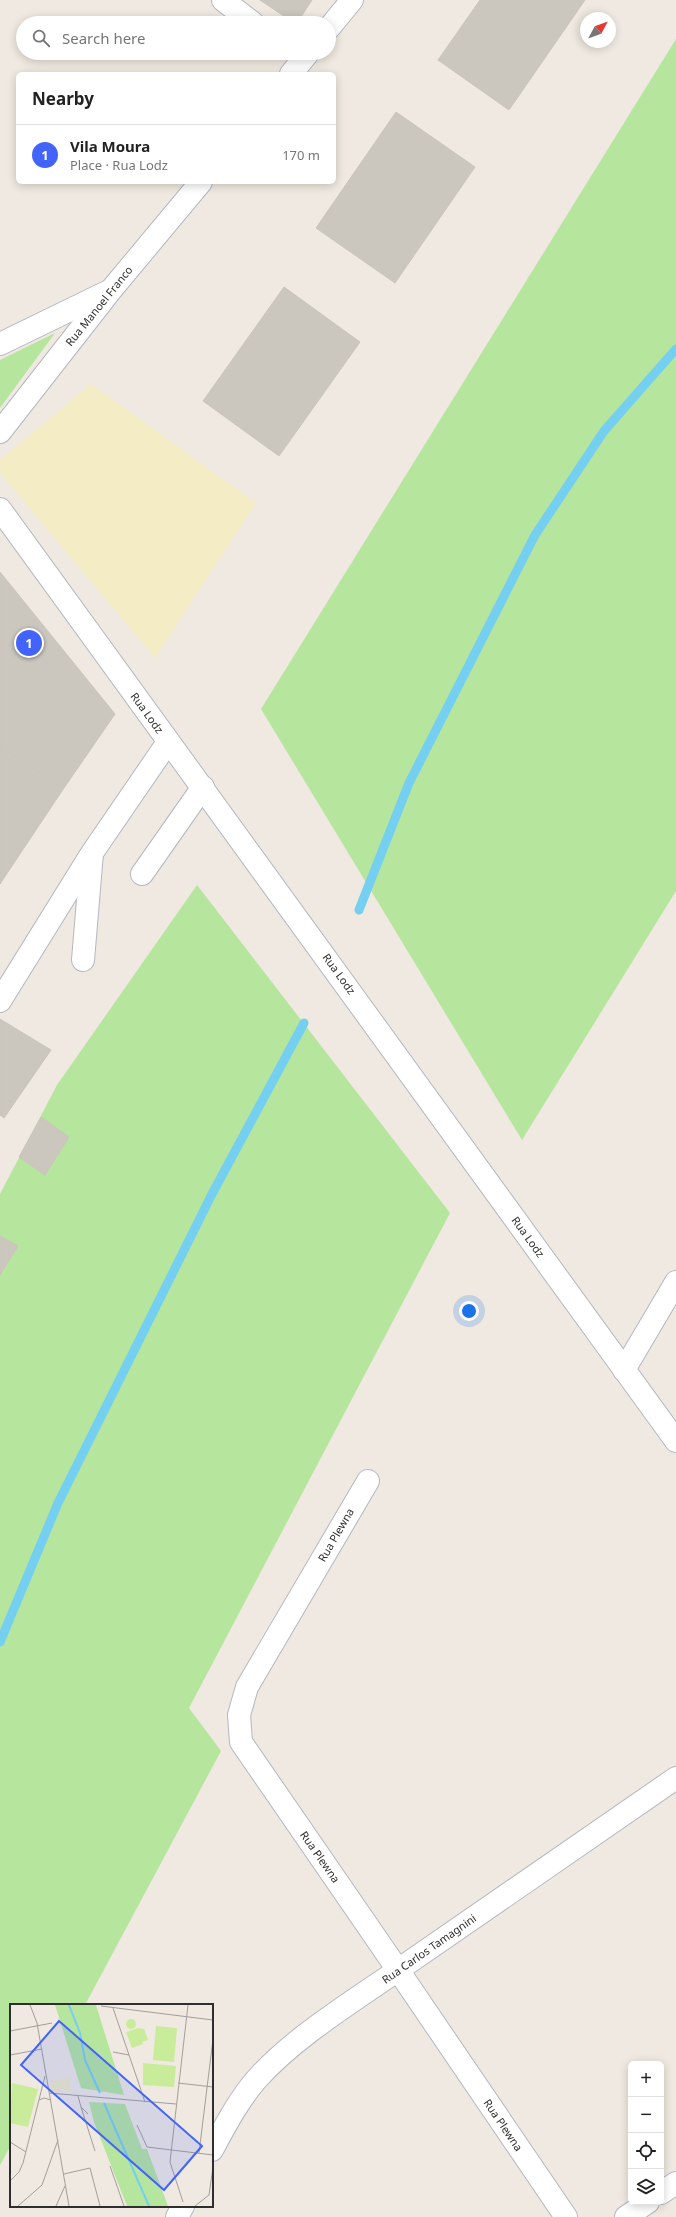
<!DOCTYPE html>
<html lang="en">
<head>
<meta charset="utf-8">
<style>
  body { margin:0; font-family:"Noto Sans",sans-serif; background:#f6f6f6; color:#222 }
  .controls { position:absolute; right:12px; bottom:12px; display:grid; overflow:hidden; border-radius:6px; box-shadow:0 2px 10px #0003 }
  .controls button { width:36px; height:36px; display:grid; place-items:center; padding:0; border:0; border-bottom:1px solid #e0e0e0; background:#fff; color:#222; font:20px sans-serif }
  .compass { position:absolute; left:580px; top:12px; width:36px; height:36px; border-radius:50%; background:#fff; box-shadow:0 2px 10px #0003; rotate:49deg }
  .you { position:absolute; left:469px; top:1311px; width:14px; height:14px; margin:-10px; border:3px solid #fff; border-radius:50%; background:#1a73e8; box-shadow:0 0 0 6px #1a73e833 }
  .badge { display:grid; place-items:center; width:26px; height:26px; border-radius:50%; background:#4264fb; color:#fff; font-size:13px; font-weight:700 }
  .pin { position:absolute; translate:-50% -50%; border:2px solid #fff; box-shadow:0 1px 4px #0006 }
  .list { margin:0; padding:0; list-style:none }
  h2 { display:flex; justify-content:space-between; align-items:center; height:52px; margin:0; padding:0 16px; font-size:17px }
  h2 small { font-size:13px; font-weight:400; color:#767676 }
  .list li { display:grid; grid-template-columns:26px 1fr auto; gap:12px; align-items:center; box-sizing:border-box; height:60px; padding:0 16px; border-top:1px solid #e0e0e0 }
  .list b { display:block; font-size:15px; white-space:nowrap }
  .list p { margin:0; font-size:13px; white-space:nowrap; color:#767676 }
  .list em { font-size:13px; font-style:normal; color:#767676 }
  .icon { flex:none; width:22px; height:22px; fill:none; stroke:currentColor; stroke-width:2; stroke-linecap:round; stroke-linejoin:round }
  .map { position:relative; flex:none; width:676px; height:2217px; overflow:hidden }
  .search { position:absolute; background:#fff; box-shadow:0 2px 10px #0003; left:16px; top:16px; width:320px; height:44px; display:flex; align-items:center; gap:10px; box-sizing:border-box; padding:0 14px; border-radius:22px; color:#767676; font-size:15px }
  .panel { position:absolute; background:#fff; box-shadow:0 2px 10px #0003; left:16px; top:72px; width:320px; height:112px; border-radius:6px }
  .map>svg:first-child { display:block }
  .green { fill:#b6e59e }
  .sand { fill:#f3ecc5 }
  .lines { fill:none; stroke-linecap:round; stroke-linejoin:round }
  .stream { stroke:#75cff0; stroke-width:9 }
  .building { fill:#cbc7bf; stroke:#cbc5ba }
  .street-casing { stroke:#b4b7c1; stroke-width:24 }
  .secondary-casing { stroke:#b4b7c1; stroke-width:24 }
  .street { stroke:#fff; stroke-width:22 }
  .secondary { stroke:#fff; stroke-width:22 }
  .labels { text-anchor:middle; stroke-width:3.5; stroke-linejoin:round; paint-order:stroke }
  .street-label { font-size:11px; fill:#2e2e2e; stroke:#fff }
  .inset-river { fill:none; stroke:#75cff0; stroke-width:2 }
  .inset-road { fill:none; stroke:#a29e99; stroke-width:1 }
  .view { fill:#4264fb; fill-opacity:0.15; stroke:#4264fb; stroke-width:2 }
  .inset-edge { fill:none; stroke:#2e2e2e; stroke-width:2 }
</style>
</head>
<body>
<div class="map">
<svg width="676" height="2217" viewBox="0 0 676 2217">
  <rect width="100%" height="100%" fill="#efe9e1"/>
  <!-- green -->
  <g class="green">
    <polygon points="676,39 676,891 522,1140 261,709"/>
    <polygon points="55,333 0,408 0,360"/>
    <polygon points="197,885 450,1213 189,1708 221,1751 85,2005 11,2005 11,2145 0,2165 0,1194 57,1085"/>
  </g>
  <!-- sand -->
  <polygon class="sand" points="91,384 256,503 155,658 0,473 0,460"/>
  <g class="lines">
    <!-- stream -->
    <g class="stream">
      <polyline points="359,910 409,783 535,535 604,431 676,349"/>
      <polyline points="0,1642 58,1503 212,1194 304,1023"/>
    </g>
  </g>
  <!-- building -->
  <g class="building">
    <polygon points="260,0 312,0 297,23 294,23"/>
    <polygon points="480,0 585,0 509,110 438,60"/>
    <polygon points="396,112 475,167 395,283 316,228"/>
    <polygon points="284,287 360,342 279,456 203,401"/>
    <polygon points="0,572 115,714 64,788 0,747"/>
    <polygon points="0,747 64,788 0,884"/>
    <polygon points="0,1019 51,1050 4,1118 0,1115"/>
    <polygon points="41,1117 69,1137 45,1175 19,1157"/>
    <polygon points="0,1236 18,1246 0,1275"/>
  </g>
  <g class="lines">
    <defs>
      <g id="street">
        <polyline points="223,0 253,23"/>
        <polyline points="142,874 203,787"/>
        <polyline points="83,960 92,853 168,742"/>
        <polyline points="0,1001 90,856"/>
        <polyline points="624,1370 676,1282"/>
        <path d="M212 2150C225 2126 238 2101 256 2080 293 2038 352 2002 398 1970L241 1742 239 1715 247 1687 368 1481"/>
        <polyline points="661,2193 676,2183"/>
        <polyline points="177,2217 183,2206"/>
        <polyline points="626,2217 648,2202"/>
      </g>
      <g id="secondary">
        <polyline points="329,28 352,0"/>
        <polyline points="291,74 308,53"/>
        <polyline points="0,344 107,292"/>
        <polyline points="0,432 111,290 201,182"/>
        <polyline points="0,509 676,1441"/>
        <polyline points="566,2217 398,1970 676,1778"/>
      </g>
    </defs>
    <!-- street casing -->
    <use href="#street" class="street-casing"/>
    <!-- secondary casing -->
    <use href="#secondary" class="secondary-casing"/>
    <!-- street -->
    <use href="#street" class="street"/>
    <!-- secondary -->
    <use href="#secondary" class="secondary"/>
  </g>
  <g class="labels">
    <!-- street labels -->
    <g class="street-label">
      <text transform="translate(99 306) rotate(-51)" y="4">Rua Manoel Franco</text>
      <text transform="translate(147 713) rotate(54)" y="4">Rua Lodz</text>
      <text transform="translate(339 974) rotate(54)" y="4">Rua Lodz</text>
      <text transform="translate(528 1237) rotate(54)" y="4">Rua Lodz</text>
      <text transform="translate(336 1535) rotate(-60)" y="4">Rua Plewna</text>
      <text transform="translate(320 1857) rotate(55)" y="4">Rua Plewna</text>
      <text transform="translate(429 1949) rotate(-35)" y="4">Rua Carlos Tamagnini</text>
      <text transform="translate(503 2125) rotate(56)" y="4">Rua Plewna</text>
    </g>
  </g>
  <!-- overview -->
  <g transform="translate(10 2004)">
    <rect width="203" height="203" fill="#efe9e1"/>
    <path d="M45 1H86L114 91 71 84ZM79 98 115 100 132 145H137L158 202H117L84 118Z" fill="#b6e59e"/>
    <path d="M58 73 62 88H40L41 77Z" fill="#f3ecc5"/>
    <path d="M116 20a5 5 0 1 1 10 0a5 5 0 1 1-10 0ZM146 22 167 24 164 58 143 56ZM128 24 134 25 138 36 132 38 133 40 122 44 116 28ZM133 59 166 62 164 83 133 81ZM2 79 28 85 18 123 0 119Z" fill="#c9ec9a"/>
    <path class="inset-river" d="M59 1 70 29 75 56 90 89M94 99 139 202"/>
    <path class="inset-road" d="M20 1 27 19 59 202M91 2 203 16M103 4 135 98M0 27 42 19M103 48 119 51M0 51 32 45M168 79 203 83M39 89 166 100M68 92 71 103 78 110M29 96 34 94 41 96M71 103 85 147M127 121 137 143 203 151M0 138 16 148M189 149 203 35M100 162 114 202M54 170 80 164 90 202M0 177 9 168 13 159 35 72M173 198 160 158 178 1M8 202 32 181 48 136M46 202 55 182M185 202 199 191 203 163"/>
    <path class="view" d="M49 17 192 142 154 186 11 61Z"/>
    <rect width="203" height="203" class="inset-edge"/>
  </g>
</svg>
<div class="controls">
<button>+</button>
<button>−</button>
<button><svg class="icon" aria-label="locate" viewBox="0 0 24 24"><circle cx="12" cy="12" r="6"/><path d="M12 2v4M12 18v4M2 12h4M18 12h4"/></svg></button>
<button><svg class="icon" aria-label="layers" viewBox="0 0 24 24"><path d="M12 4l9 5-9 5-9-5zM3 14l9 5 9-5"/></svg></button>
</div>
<svg class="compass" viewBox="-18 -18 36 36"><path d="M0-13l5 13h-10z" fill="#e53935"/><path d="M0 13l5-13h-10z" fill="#767676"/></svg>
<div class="you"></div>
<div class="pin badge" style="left:29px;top:643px">1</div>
<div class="search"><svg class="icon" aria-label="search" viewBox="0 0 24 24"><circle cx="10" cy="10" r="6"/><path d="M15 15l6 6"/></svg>Search here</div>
<section class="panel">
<h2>Nearby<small></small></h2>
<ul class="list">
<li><span class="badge">1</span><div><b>Vila Moura</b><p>Place · Rua Lodz</p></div><em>170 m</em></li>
</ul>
</section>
</div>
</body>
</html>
